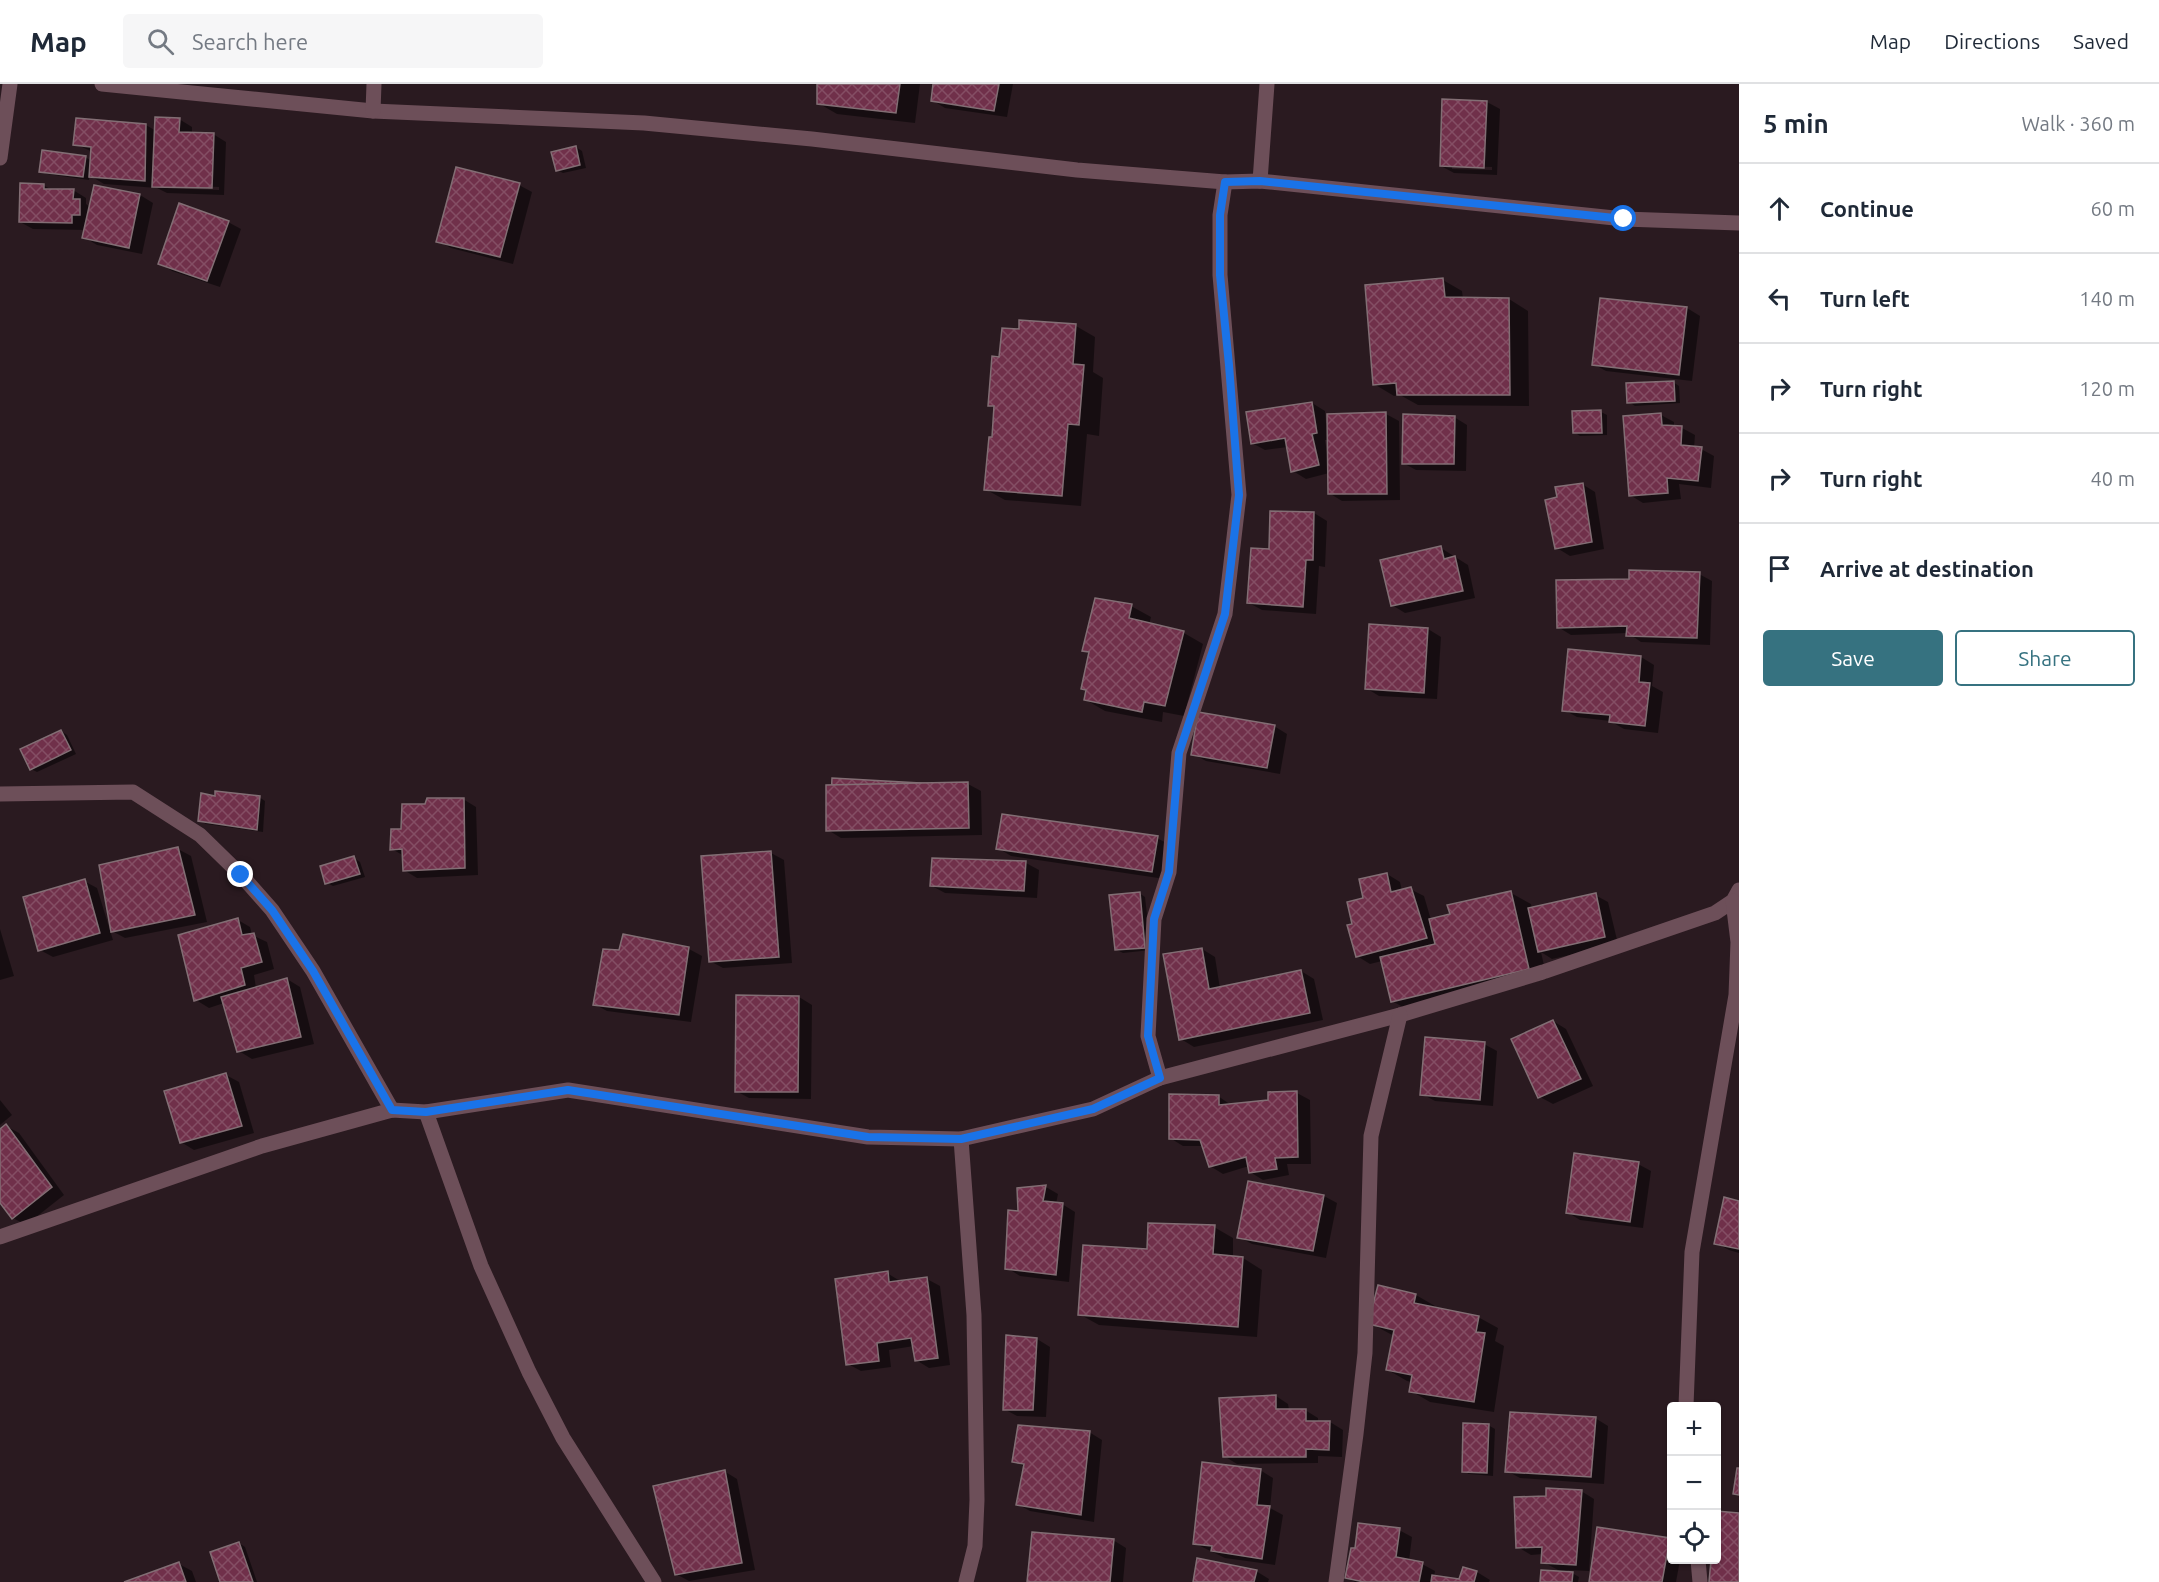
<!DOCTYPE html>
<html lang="en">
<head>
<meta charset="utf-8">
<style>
  body { margin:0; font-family:Ubuntu,sans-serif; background:#f6f6f7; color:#1f2937 }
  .controls { position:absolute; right:18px; bottom:18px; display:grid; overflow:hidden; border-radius:6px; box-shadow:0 2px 4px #0004 }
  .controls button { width:54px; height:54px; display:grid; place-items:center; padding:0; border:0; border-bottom:2px solid #e0e1e3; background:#fff; color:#1f2937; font:30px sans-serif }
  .stop { position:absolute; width:18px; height:18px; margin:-14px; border:4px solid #1a73e8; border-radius:50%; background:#fff }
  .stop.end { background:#1a73e8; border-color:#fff; box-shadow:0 2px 6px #0008 }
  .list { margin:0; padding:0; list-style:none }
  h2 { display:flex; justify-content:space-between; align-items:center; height:78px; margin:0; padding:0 24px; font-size:26px }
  h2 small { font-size:20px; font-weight:400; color:#747a83 }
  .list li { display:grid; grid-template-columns:39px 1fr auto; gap:18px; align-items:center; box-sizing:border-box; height:90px; padding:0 24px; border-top:2px solid #e0e1e3 }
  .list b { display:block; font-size:22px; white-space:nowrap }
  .list em { font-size:20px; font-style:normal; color:#747a83 }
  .actions { display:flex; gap:12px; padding:18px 24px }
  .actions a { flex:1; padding:14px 0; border:2px solid #367280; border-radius:6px; text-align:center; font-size:21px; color:#367280 }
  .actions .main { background:#367280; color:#fff }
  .icon { flex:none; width:33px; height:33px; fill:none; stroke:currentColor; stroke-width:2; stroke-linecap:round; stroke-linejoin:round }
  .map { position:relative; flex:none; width:1739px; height:1498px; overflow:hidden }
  header { display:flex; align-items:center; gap:36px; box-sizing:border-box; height:84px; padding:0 30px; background:#fff; border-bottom:2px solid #e0e1e3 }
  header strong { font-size:28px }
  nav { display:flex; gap:33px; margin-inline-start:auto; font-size:21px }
  .search { width:420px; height:54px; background:#f6f6f7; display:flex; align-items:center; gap:15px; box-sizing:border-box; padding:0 21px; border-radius:6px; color:#747a83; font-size:22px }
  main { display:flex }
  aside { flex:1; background:#fff }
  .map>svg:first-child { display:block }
  .shadow { fill:#0007; fill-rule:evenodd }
  .building { fill:url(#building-cross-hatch); stroke:#826e74; stroke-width:1.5 }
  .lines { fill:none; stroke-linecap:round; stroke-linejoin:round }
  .minor { stroke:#6d4f59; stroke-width:15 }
  .route { stroke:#1a73e8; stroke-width:8 }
</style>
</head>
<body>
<header>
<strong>Map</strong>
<div class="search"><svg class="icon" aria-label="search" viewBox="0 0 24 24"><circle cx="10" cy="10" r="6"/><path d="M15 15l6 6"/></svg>Search here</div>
<nav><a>Map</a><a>Directions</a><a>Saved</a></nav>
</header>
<main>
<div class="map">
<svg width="1739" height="1498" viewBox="0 0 1739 1498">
  <defs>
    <pattern id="building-cross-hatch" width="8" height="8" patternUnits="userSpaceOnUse" patternTransform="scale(1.5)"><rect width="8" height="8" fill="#70304a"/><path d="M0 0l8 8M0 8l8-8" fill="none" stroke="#844e64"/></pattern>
  </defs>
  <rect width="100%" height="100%" fill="#2a1a20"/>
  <!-- shadow -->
  <g class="shadow">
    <polygon points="819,0 920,0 915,39 837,30 818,19"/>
    <polygon points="935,0 1013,0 1007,33 945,24 932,16"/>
    <path d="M1487 18 1500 25 1497 91 1454 89 1441 82ZM1452 82 1492 83V86L1452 85Z"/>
    <path d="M179 35 192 43V50H213L226 58 224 111 167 109 157 104 104 100 89 91V96L47 90 41 87 85 73 92 77 93 68 75 60 77 36 146 41 156 47ZM165 101 219 103V106L165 104Z"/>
    <polygon points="576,63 582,67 586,84 563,89 557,86"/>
    <polygon points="43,101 52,106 73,106 86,114 86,120 90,123 95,103 140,111 153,119 142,170 97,161 84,153 86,146 33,145 20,138"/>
    <polygon points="519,101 532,108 513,180 451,164 438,157"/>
    <polygon points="228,138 241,145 220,203 172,187 160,179"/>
    <polygon points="1443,196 1462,207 1463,215 1509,215 1528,227 1529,322 1418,321 1400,311 1394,312 1374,300"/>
    <polygon points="1601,215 1687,224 1700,232 1692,297 1606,287 1593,280"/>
    <polygon points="1021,238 1076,242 1095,253 1093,288 1103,294 1099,352 1087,350 1081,422 1005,416 985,405 996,324 989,321 1020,247"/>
    <polygon points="1673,298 1679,302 1680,319 1635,322 1629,318"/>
    <path d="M1312 319 1325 327 1326 339 1386 330 1399 337 1400 416 1342 417 1329 409V389L1306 395 1293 387 1288 363 1265 366 1252 359ZM1325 356H1329V368L1327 369Z"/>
    <polygon points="1601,328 1607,331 1607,351 1580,352 1574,348"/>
    <polygon points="1661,331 1674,338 1674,343 1682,344 1695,351 1694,364 1701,365 1714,372 1711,404 1679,400 1681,415 1643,419 1630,411"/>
    <polygon points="1454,333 1467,341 1466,387 1416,386 1403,379"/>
    <polygon points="1582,400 1595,408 1604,465 1570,472 1557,464 1558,414"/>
    <polygon points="1271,428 1314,429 1327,437 1325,483 1319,482 1316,530 1262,526 1249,519 1270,466"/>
    <polygon points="1441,464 1468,481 1475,514 1405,529 1392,521"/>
    <polygon points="1699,490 1712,497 1710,561 1641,558 1628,549 1571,551 1558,543 1630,497"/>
    <polygon points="1131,522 1151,533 1149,541 1184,549 1203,560 1184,632 1163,628 1162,638 1105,627 1086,616 1090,570 1084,566"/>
    <polygon points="1371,541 1428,545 1441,553 1437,615 1379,612 1366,604"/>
    <polygon points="1641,573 1654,581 1652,602 1663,608 1658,649 1624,645 1610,637 1577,633 1564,626"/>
    <polygon points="1274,642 1287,650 1280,690 1206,677 1193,670"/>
    <polygon points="61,647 67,651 76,670 37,688 31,685"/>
    <polygon points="968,700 981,707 982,751 841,754 828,746 927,701"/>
    <polygon points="259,713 265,717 263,748 206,740 199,736 216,714"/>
    <polygon points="463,715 476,723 478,791 417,794 404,786 404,772 392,765 402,746 427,721"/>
    <polygon points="1157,754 1170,761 1165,795 1011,772 998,764"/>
    <polygon points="178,765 191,772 207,838 125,854 112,847"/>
    <polygon points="771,769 784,776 792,879 723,884 710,877"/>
    <polygon points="354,774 360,778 365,793 333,802 327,799"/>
    <polygon points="1026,779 1039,786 1037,814 945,809 932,802"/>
    <polygon points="1387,790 1400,798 1402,807 1410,805 1424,812 1431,836 1452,831 1511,809 1531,820 1532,825 1595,811 1608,818 1618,860 1552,875 1541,868 1547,895 1412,928 1392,917 1382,877 1370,880 1357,872 1354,841 1365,815"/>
    <polygon points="84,797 97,804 113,856 53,873 40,866"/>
    <polygon points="1139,809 1145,813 1151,866 1123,869 1117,866"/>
    <polygon points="238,836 250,843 252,851 267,858 274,885 254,891 256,904 287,895 300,903 314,960 252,975 239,967 224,919 209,924 196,916"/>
    <polygon points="0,845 14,892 0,896"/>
    <polygon points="624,851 689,865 702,872 691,938 607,927 594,920 620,868"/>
    <polygon points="1202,865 1215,873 1220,905 1301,887 1314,895 1323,936 1194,963 1181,955"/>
    <polygon points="799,913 812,921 811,1015 749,1014 736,1007"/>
    <polygon points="1553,937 1566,945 1593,1002 1553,1020 1540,1013"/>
    <polygon points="1484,960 1497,967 1493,1022 1435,1017 1422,1010"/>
    <polygon points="226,991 239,998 254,1049 194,1066 181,1058"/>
    <polygon points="1297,1009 1310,1016 1311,1080 1287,1080 1289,1091 1263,1096 1250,1088 1249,1082 1223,1090 1210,1082 1203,1062 1183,1062 1170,1054 1218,1012 1231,1021 1270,1018"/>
    <polygon points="0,1016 12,1031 0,1041"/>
    <polygon points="6,1042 19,1049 64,1111 26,1141 13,1134 0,1117 0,1047"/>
    <polygon points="1638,1080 1651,1087 1643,1144 1580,1136 1567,1128"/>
    <polygon points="1046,1103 1058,1110 1056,1120 1062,1120 1075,1128 1069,1198 1020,1192 1007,1184 1019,1129"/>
    <polygon points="1324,1112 1337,1119 1326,1174 1252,1160 1239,1153"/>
    <polygon points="1739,1118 1739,1169 1729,1166 1716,1159"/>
    <polygon points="1214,1143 1233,1154 1233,1174 1243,1174 1262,1186 1257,1253 1099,1241 1079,1230 1148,1167"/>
    <polygon points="887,1189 900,1197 927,1195 940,1202 950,1281 929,1284 916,1276 914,1262 889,1266 891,1283 861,1287 848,1280"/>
    <polygon points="1416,1211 1435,1222 1434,1225 1478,1233 1498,1244 1495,1257 1504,1262 1494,1328 1430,1318 1411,1307 1412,1298 1407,1297 1388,1286 1394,1252 1370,1239"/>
    <polygon points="1037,1255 1050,1263 1046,1333 1017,1332 1004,1325"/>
    <polygon points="1276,1312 1288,1320 1289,1326 1305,1326 1318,1334 1318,1338 1330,1338 1343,1346 1342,1373 1318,1372 1318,1379 1237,1380 1224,1372"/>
    <polygon points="1595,1334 1608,1342 1604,1400 1520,1394 1507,1387"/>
    <polygon points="1488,1341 1495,1345 1493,1392 1469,1390 1463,1387"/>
    <polygon points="1089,1348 1102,1356 1094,1438 1030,1427 1017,1420 1025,1383 1014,1377"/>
    <polygon points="1260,1386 1273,1394 1270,1424 1283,1431 1275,1481 1225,1474 1194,1459"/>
    <polygon points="724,1387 737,1395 755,1486 689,1497 676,1490"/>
    <polygon points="1581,1407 1594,1415 1589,1487 1567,1486 1579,1493 1578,1498 1542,1498 1543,1487 1562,1488 1543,1478 1543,1470 1531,1471 1518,1463 1548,1413"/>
    <polygon points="1599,1445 1672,1457 1672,1476 1680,1476 1676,1498 1591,1498"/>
    <polygon points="1399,1446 1412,1453 1409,1477 1422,1480 1435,1487 1434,1493 1460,1497 1464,1485 1477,1488 1490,1496 1489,1498 1355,1498 1346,1493"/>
    <polygon points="1033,1449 1113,1456 1126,1464 1123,1498 1029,1498"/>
    <polygon points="239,1459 245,1463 257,1498 221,1498 212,1469"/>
    <polygon points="1198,1476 1256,1487 1269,1495 1268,1498 1194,1498"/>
    <polygon points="179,1480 192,1487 196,1498 129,1498"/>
  </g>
  <!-- building -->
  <g class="building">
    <polygon points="817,0 900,0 896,29 817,20"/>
    <polygon points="933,0 999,0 994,27 931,17"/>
    <polygon points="1442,15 1487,17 1484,84 1440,82"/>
    <polygon points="155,33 180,34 179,48 214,49 212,104 152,103"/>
    <polygon points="76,34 146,40 145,97 89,93 91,63 73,61"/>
    <polygon points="576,62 580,81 556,87 551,68"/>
    <polygon points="42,66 86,72 83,93 39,88"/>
    <polygon points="456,83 520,99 500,173 436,158"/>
    <polygon points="20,99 44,100 44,105 74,105 73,115 80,115 80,131 72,131 72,139 19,138"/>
    <polygon points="94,101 140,110 129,164 82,154"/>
    <polygon points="179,119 229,137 207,197 158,180"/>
    <polygon points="1443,194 1445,213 1509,214 1510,311 1397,311 1396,299 1373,301 1365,201"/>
    <polygon points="1600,214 1687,223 1679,291 1592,281"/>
    <polygon points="1019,236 1076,240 1073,280 1084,281 1079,341 1068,340 1062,412 984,406 989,353 992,353 994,322 988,322 992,272 999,273 1002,244 1019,245"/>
    <polygon points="1674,297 1675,317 1627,319 1626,299"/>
    <polygon points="1312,318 1317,349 1312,350 1319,381 1291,388 1285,354 1251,360 1246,328"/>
    <polygon points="1601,326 1602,349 1573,349 1572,327"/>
    <polygon points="1386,328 1387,410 1328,410 1327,330"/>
    <polygon points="1661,329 1662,341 1682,342 1681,361 1702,363 1698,397 1667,394 1668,409 1629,412 1623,332"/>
    <polygon points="1403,330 1455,332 1454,380 1402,380"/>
    <polygon points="1583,399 1592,458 1555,465 1545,416 1557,413 1555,403"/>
    <polygon points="1270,427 1314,428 1313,476 1306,476 1303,523 1247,519 1251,464 1269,465"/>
    <polygon points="1441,462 1444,475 1455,472 1463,507 1391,522 1380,476"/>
    <polygon points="1629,486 1700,488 1697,554 1626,552 1627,542 1557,544 1556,496 1629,495"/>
    <polygon points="1095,514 1132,520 1129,534 1184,547 1165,622 1144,618 1142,628 1084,616 1086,606 1081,605 1089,568 1082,567"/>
    <polygon points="1369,540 1428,544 1424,609 1365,605"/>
    <polygon points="1568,565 1641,572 1639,598 1650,599 1645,642 1609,638 1610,631 1562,627"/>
    <polygon points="1198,628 1275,641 1267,684 1191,671"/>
    <polygon points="61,646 71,666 30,686 20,665"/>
    <polygon points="832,694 938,700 936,741 830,735"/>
    <polygon points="968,698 969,744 826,747 826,701"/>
    <polygon points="215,707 260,712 257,746 198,737 201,709 215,712"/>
    <polygon points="427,714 464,714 465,784 403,787 402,765 390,766 391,745 401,745 402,720 425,720"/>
    <polygon points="1002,730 1158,752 1152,788 996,765"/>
    <polygon points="178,763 195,831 111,848 99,781"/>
    <polygon points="771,767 779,873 709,878 701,772"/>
    <polygon points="354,772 360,790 325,800 320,782"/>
    <polygon points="932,774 1026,777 1024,807 930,802"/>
    <polygon points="1387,789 1391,808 1411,803 1427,854 1356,873 1347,841 1352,840 1347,818 1363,814 1359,795"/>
    <polygon points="85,795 100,849 38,867 23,813"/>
    <polygon points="1511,807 1529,885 1391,918 1380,873 1435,860 1429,835 1450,830 1447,821"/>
    <polygon points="1140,808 1145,864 1115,866 1109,811"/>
    <polygon points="1596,809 1605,853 1538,868 1528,824"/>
    <polygon points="238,834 242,851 254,849 262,878 241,884 245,901 194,917 178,851"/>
    <polygon points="623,850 689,863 679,931 593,921 603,865 619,866"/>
    <polygon points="1202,864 1209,905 1301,886 1310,929 1179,956 1163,870"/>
    <polygon points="287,894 301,953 237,968 221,913"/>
    <polygon points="736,911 799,912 798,1008 735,1008"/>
    <polygon points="1553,936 1581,995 1538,1014 1511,955"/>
    <polygon points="1425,953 1485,958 1480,1016 1420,1011"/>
    <polygon points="226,989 242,1042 180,1059 164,1007"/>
    <polygon points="1297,1007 1298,1073 1275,1074 1277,1085 1249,1089 1246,1073 1209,1083 1200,1056 1169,1055 1169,1010 1219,1011 1219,1021 1268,1016 1268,1008"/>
    <polygon points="6,1040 52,1103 12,1135 0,1119 0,1045"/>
    <polygon points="1574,1069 1639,1078 1630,1138 1566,1129"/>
    <polygon points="1248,1097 1324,1111 1313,1167 1237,1154"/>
    <polygon points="1046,1101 1043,1117 1063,1119 1056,1191 1005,1185 1008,1126 1018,1127 1017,1104"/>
    <polygon points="1724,1113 1739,1117 1739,1165 1714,1160"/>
    <polygon points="1148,1139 1215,1141 1213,1170 1243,1173 1238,1243 1078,1231 1083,1161 1147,1165"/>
    <polygon points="888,1187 889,1198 927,1193 938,1274 915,1277 911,1254 877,1259 879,1277 846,1281 835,1195"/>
    <polygon points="1378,1201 1416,1210 1414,1219 1479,1232 1476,1248 1485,1249 1474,1318 1409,1308 1412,1291 1386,1286 1394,1246 1368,1240"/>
    <polygon points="1006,1251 1037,1254 1033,1326 1003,1326"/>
    <polygon points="1276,1311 1276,1325 1306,1325 1306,1337 1330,1337 1329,1366 1306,1365 1306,1373 1223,1373 1219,1314"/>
    <polygon points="1510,1328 1596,1333 1591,1393 1505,1388"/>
    <polygon points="1463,1339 1489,1340 1487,1389 1462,1388"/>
    <polygon points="1018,1341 1090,1347 1081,1431 1016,1421 1024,1380 1012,1378"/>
    <polygon points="1202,1378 1261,1385 1257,1421 1270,1422 1262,1475 1211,1467 1212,1462 1193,1460"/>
    <polygon points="1737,1384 1739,1384 1739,1411 1733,1410"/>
    <polygon points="725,1386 742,1479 675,1491 653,1402"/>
    <polygon points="1546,1404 1582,1406 1576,1481 1541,1479 1542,1463 1516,1464 1514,1413 1546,1412"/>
    <polygon points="1716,1427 1739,1429 1739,1498 1709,1498 1711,1476 1716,1476"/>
    <polygon points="1358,1439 1400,1444 1396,1473 1423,1478 1419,1498 1364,1498 1345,1494 1351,1464 1355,1464"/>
    <polygon points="1597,1443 1670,1454 1662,1498 1589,1498"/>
    <polygon points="1032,1448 1114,1455 1110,1498 1027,1498"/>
    <polygon points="239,1458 253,1498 220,1498 210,1468"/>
    <polygon points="1197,1474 1257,1486 1254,1498 1193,1498"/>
    <polygon points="179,1478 186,1498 124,1498"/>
    <polygon points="1463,1483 1477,1487 1474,1498 1431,1498 1432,1491 1459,1495"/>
    <polygon points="1541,1486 1573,1488 1572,1498 1540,1498"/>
  </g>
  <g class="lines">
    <!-- minor -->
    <g class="minor">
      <polyline points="102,0 373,27 644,39 812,55 1077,86 1225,98 1260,97 1624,135 1739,139"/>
      <polyline points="373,27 374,0"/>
      <polyline points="0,74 10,0"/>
      <polyline points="1260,97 1267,0"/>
      <polyline points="0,710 133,708 200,751 241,791 272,826 313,887 392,1026"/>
      <polyline points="1160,994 1148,952 1154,835 1169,788 1179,669 1225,530 1239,411 1220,191 1220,131 1225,98"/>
      <polyline points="426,1028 481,1182 529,1288 563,1354 654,1498"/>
      <polyline points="961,1055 974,1231 977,1416 975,1462 966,1498"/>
      <polyline points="0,1153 262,1062 392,1026 426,1028 568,1006 868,1053 961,1055 1093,1025 1160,994 1400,931 1543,888 1715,829 1733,817 1739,806"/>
      <polyline points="1686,1322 1692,1168 1736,911 1738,858 1733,817"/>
      <polyline points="1698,1476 1700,1498"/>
      <polyline points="1336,1498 1356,1350 1365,1269 1371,1052 1400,931"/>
    </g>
  </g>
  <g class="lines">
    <!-- route -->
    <polyline class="route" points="241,791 272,826 313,887 392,1026 426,1028 568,1006 868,1053 961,1055 1093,1025 1160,994 1148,952 1154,835 1169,788 1179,669 1225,530 1239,411 1229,281 1220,191 1220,131 1225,98 1260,97 1624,135"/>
  </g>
</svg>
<div class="controls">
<button>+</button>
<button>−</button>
<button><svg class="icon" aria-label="locate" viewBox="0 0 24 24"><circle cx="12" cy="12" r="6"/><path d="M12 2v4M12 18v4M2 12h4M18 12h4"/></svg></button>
</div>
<div class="stop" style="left:1624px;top:135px"></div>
<div class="stop end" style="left:241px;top:791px"></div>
</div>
<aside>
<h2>5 min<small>Walk · 360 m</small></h2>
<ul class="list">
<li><svg class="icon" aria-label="ahead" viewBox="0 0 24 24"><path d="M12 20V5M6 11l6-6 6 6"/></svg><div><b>Continue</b></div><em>60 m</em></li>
<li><svg class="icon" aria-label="left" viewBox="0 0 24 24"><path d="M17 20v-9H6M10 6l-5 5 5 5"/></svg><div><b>Turn left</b></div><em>140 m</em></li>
<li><svg class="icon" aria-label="right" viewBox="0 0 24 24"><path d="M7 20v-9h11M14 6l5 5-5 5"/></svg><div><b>Turn right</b></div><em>120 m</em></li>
<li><svg class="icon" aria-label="right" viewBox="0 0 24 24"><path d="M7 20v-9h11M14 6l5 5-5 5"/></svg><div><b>Turn right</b></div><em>40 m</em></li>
<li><svg class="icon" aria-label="arrive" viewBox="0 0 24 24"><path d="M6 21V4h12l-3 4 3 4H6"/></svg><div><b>Arrive at destination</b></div></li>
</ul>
<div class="actions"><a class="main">Save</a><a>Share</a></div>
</aside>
</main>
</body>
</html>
